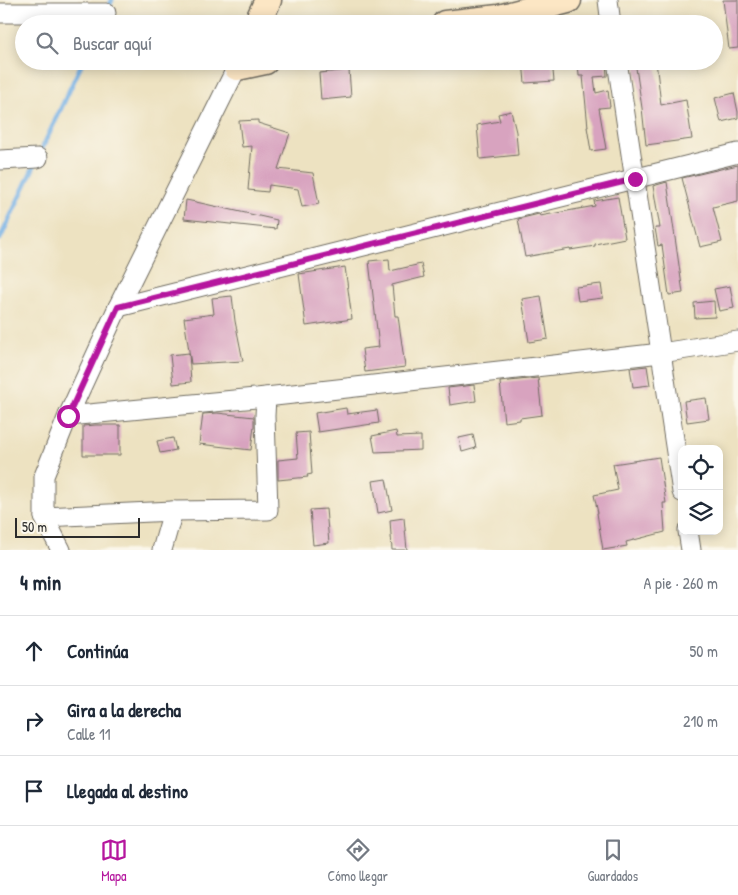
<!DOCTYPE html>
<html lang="es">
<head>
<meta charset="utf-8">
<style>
  body { margin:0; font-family:"Patrick Hand",sans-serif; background:#f2f2f3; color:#1f2937 }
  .controls { position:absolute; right:15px; bottom:15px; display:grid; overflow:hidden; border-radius:10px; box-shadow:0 2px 12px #0003 }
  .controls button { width:45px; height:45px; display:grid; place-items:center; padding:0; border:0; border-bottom:1px solid #e0e1e3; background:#fff; color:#1f2937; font:25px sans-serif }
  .scale { position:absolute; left:15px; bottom:12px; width:125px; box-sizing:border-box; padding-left:5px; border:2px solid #2b2b2b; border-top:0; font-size:14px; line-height:18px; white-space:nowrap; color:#2b2b2b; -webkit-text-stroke:4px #fbf7ec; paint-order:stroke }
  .stop { position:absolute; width:15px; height:15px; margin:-11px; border:4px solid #b5179e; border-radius:50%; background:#fff }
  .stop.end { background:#b5179e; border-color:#fff; box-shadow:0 1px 5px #0008 }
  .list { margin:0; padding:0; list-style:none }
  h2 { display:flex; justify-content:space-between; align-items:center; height:65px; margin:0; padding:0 20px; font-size:21px }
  h2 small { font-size:16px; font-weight:400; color:#747a83 }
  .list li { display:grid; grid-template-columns:32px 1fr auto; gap:15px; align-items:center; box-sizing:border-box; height:70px; padding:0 20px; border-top:1px solid #e0e1e3 }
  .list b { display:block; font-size:19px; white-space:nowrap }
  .list p { margin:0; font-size:16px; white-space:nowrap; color:#747a83 }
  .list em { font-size:16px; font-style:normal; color:#747a83 }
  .icon { flex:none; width:28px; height:28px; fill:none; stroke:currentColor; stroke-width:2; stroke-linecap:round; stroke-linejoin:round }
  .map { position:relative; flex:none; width:738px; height:550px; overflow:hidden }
  .search { position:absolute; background:#fff; box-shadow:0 2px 12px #0003; left:15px; right:15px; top:15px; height:55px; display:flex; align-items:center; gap:12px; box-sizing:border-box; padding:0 18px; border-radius:28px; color:#747a83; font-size:19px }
  .sheet { height:275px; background:#fff }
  nav { display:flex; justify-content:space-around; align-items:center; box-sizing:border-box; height:70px; border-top:1px solid #e0e1e3; background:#fff; font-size:14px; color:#747a83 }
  nav a { display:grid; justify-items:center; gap:2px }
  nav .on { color:#b5179e }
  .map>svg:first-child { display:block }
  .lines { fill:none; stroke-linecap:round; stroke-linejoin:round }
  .stream { stroke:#72afe4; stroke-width:5 }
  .building { fill:#d8a3bf }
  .street-casing { stroke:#6f6b60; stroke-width:21 }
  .secondary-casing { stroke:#6f6b60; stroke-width:29 }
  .street { stroke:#fff; stroke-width:19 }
  .secondary { stroke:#fce6c4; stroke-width:26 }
  .route { stroke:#b5179e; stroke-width:6 }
</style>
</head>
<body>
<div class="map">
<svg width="738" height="550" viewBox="0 0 738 550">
  <rect width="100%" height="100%" fill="#fbf7ec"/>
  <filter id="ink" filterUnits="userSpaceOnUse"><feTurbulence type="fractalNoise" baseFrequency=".02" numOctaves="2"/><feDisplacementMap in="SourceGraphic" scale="10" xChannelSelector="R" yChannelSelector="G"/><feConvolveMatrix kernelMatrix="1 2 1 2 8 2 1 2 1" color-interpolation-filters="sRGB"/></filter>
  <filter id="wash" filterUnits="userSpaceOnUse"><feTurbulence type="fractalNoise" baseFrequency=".0096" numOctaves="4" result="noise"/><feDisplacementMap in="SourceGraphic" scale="20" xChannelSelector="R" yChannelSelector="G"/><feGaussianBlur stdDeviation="1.12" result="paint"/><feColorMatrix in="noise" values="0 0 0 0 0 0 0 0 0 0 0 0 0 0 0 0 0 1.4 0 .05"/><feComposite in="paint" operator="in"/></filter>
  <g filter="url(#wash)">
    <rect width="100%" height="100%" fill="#ede2c1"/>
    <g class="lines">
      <!-- stream -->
      <g class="stream">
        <polyline points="101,24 112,0"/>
        <polyline points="0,239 83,61"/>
      </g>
    </g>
    <g id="blocks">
      <!-- building -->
      <g class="building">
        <polygon points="723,0 738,0 738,48 729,49"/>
        <polygon points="523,61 552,61 554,81 525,83"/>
        <polygon points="578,61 606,61 607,76 594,77 596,93 608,90 610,107 599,108 606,149 591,151 587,127 588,127 583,76 579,76"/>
        <polygon points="635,61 656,61 661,105 686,100 692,139 646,145 642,108"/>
        <polygon points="349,70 351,97 321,100 319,73"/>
        <polygon points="734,93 738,112 738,118 721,122 715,98"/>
        <polygon points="511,111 516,132 518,155 480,159 477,125 500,121 498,114"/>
        <polygon points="258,120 258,123 290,133 278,169 313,173 319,204 302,207 298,189 269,185 268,192 248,190 252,146 242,147 239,121"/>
        <polygon points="738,165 738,201 713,207 722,242 700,247 682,178"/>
        <polygon points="667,182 683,293 669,295 662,245 658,246 655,228 660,228 653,186"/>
        <polygon points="618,197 625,238 595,244 595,246 570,250 570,249 525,257 518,219 539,214 540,216 595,206 594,201"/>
        <polygon points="186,200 196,202 277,220 276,229 184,219"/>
        <polygon points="389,259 390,271 421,264 424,277 392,285 395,316 398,316 405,367 365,372 362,349 379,347 369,261"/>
        <polygon points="345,267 352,319 306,326 299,274"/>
        <polygon points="601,284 603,298 578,301 576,287"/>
        <polygon points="730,286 734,308 719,311 714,289"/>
        <polygon points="232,296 235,321 243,361 191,364 184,318 214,314 212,298"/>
        <polygon points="541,296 548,339 529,342 522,299"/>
        <polygon points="714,301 715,317 695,318 694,303"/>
        <polygon points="189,353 191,382 173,384 170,355"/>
        <polygon points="647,366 650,385 633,387 630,368"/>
        <polygon points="538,378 542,415 520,418 520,420 504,422 500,382"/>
        <polygon points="474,385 476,401 450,405 448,388"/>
        <polygon points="706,398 709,419 687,422 684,401"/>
        <polygon points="346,408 347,414 377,410 379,423 318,432 315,413"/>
        <polygon points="217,413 254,417 254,426 251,450 199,444 203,414"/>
        <polygon points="96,425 120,425 120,455 83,455 83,426"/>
        <polygon points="396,431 397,437 421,436 421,450 375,452 372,436"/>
        <polygon points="309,432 312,474 307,475 308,477 278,480 278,460 298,458 296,433"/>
        <polygon points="473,435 476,448 462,452 459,438"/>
        <polygon points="173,438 176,450 160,453 157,441"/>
        <polygon points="659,457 666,503 663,503 665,532 626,542 627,546 603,550 597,513 598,513 594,495 618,490 613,464"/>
        <polygon points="386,479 392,510 378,513 373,481"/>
        <polygon points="326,509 329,543 313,545 310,510"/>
        <polygon points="404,518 407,550 392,550 390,520"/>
      </g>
    </g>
  </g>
  <g filter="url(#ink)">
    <use href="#blocks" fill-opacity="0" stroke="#6f6b60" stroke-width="1"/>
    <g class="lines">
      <defs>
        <g id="street">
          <polyline points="608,0 611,24"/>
          <polyline points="0,13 106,13"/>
          <polyline points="617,61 682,492"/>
          <polyline points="0,160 38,158"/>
          <polyline points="118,307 738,153"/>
          <polyline points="68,416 266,397 661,353 738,341"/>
          <polyline points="44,517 173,511 268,510 265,416 266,397"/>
          <polyline points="688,531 691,550"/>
          <polyline points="61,550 44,517 44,476 68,416 118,307 237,67"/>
          <polyline points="162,550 173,511"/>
        </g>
        <g id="secondary">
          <polyline points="257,24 268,0"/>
          <polyline points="445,24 499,18 568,0"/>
          <polyline points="237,67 265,61"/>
        </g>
      </defs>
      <!-- street casing -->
      <use href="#street" class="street-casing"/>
      <!-- secondary casing -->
      <use href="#secondary" class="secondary-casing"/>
      <!-- street -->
      <use href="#street" class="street"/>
      <!-- secondary -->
      <use href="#secondary" class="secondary"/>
    </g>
  </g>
  <g class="lines" filter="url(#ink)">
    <!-- route -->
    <polyline class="route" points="68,416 118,307 635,179"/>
  </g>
</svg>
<div class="controls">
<button><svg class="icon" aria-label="locate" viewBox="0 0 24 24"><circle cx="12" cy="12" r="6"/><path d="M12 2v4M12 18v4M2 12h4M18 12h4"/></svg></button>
<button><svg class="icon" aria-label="layers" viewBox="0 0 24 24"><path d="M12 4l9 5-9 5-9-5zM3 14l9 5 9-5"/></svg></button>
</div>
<div class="scale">50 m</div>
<div class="stop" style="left:68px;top:416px"></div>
<div class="stop end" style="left:635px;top:179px"></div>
<div class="search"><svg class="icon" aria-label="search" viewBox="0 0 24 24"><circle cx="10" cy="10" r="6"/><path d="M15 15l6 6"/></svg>Buscar aquí</div>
</div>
<section class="sheet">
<h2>4 min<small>A pie · 260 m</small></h2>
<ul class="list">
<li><svg class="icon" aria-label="ahead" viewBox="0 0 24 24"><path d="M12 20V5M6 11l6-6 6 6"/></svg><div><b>Continúa</b></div><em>50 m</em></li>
<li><svg class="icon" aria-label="right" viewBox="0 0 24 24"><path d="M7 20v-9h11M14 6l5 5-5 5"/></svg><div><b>Gira a la derecha</b><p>Calle 11</p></div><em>210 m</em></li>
<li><svg class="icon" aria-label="arrive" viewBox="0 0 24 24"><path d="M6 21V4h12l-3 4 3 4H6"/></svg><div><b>Llegada al destino</b></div></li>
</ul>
</section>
<nav>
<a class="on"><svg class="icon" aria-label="map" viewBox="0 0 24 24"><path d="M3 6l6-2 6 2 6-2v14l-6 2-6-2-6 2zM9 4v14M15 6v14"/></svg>Mapa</a>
<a><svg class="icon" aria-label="directions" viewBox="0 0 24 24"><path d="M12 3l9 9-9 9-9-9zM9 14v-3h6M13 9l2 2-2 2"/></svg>Cómo llegar</a>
<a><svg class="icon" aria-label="saved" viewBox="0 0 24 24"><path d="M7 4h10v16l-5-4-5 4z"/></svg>Guardados</a>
</nav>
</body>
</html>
